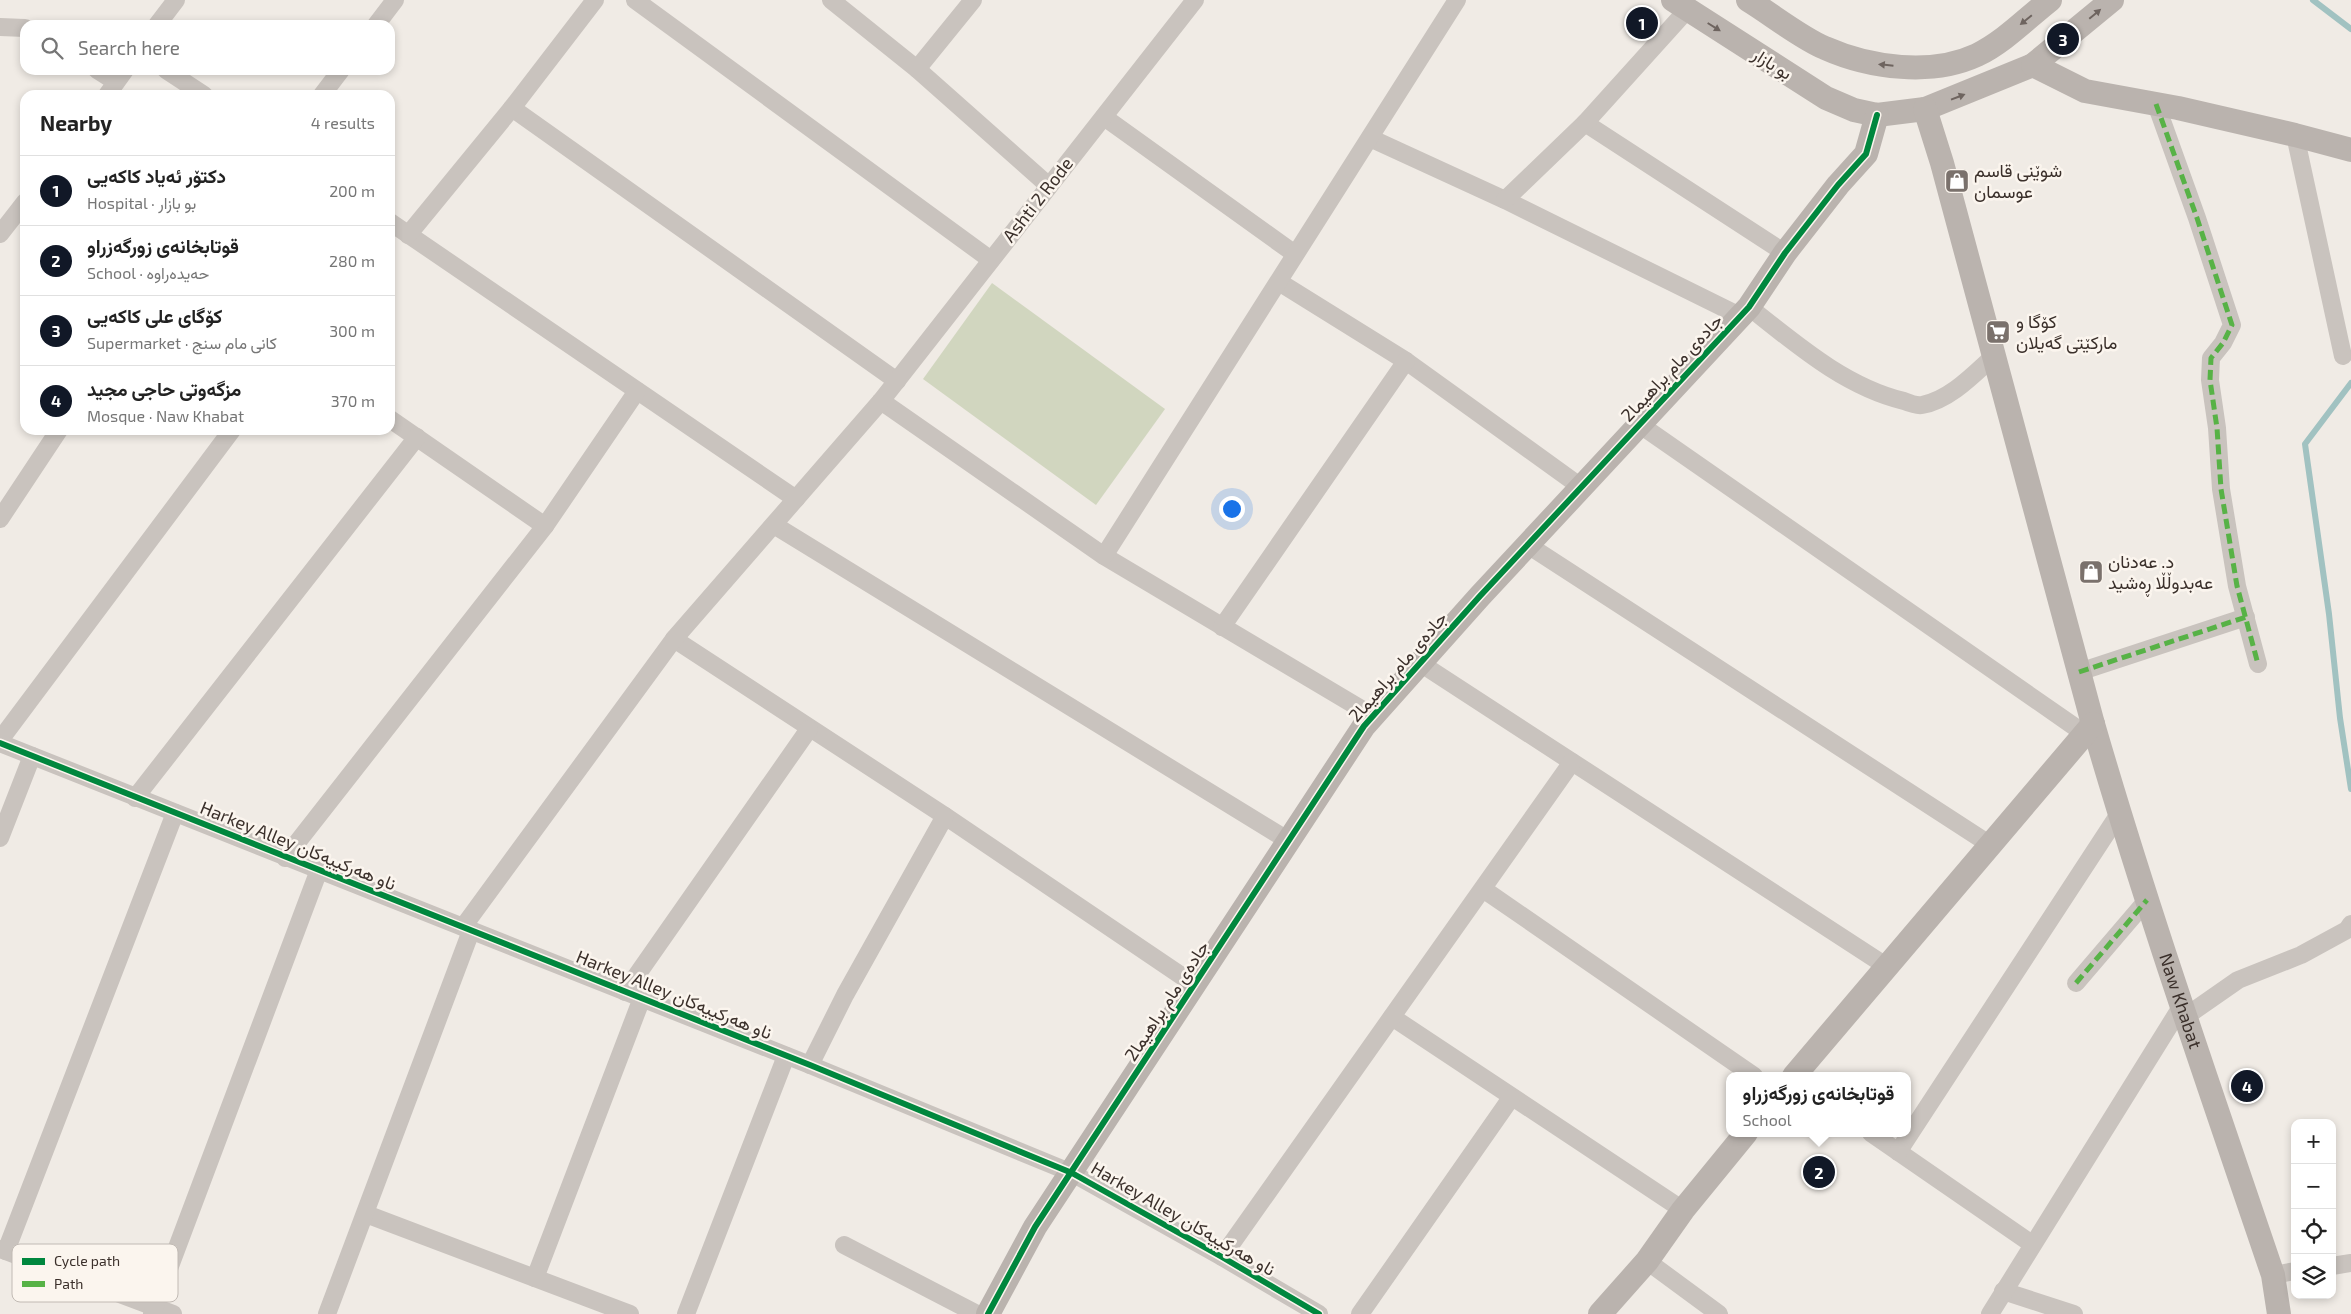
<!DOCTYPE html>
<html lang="en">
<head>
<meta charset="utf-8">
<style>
  body { margin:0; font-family:"Exo 2",Vazirmatn,sans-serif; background:#f2f2f2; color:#222 }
  .controls { position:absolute; right:15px; bottom:15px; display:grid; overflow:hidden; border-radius:10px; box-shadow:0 2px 8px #0003 }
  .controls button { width:45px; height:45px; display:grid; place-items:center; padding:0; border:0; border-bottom:1px solid #e0e0e0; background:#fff; color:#222; font:25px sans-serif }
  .you { position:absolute; left:1231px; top:508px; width:18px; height:18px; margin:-12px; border:4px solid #fff; border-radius:50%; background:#1a73e8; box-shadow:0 0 0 8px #1a73e833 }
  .badge { display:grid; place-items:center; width:32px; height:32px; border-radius:50%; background:#111827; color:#fff; font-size:16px; font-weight:700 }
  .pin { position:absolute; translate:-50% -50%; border:2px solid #fff; box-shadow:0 1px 5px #0006 }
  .popup { position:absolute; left:1726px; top:1072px; width:185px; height:65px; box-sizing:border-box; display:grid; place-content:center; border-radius:10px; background:#fff; filter:drop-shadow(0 1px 4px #0005); font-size:16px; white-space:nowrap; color:#767676 }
  .popup b { font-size:19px; color:#222 }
  .popup::after { content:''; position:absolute; left:50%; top:100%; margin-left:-10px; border:10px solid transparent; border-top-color:#fff }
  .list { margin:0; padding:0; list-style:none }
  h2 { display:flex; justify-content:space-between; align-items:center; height:65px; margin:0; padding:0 20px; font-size:21px }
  h2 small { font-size:16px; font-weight:400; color:#767676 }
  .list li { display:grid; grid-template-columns:32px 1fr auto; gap:15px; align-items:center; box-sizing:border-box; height:70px; padding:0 20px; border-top:1px solid #e0e0e0 }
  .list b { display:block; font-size:19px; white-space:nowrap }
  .list p { margin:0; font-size:16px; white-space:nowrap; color:#767676 }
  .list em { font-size:16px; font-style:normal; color:#767676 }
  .icon { flex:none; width:28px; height:28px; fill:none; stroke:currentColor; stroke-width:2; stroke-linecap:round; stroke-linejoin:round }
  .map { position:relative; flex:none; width:2351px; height:1314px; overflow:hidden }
  .search { position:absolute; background:#fff; box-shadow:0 2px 8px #0003; left:20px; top:20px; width:375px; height:55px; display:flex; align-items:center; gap:12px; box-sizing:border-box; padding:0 18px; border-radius:15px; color:#767676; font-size:19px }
  .panel { position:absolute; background:#fff; box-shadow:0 2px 8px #0003; left:20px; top:90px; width:375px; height:345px; border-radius:15px }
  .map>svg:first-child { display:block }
  .green { fill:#d1d6bf }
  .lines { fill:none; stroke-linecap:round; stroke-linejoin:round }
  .stream { stroke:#a1c2c1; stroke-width:6 }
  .street { stroke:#c9c3be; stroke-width:18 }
  .secondary { stroke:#bab3ae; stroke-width:24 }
  .quiet { stroke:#57b246; stroke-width:5; stroke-dasharray:10 5; stroke-linecap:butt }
  .cycleway-casing { stroke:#fbf5ee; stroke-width:9 }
  .cycleway { stroke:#00873e; stroke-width:6 }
  .oneway { fill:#6e645f }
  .labels { text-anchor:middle; stroke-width:5; stroke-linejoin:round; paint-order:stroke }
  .street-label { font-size:18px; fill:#3b302b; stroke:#fbf5ee }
  .poi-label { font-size:18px; fill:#3b302b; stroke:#fbf5ee; text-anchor:start }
  .key { fill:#fbf5ee; stroke:#c1bab4; stroke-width:1 }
  .key-label { font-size:14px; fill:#3b302b }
</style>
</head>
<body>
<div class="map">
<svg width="2351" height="1314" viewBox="0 0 2351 1314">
  <rect width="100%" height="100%" fill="#f0ebe5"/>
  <!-- green -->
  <polygon class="green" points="992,283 1165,409 1096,505 923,379"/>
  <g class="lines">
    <!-- stream -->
    <g class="stream">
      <polyline points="2313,0 2351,29"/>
      <polyline points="2351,383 2305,444 2329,614 2340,718 2351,789"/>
    </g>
    <!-- street -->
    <g class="street">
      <polyline points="635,0 991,260"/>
      <polyline points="831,0 917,69 1049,186"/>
      <polyline points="157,25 176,0"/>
      <polyline points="376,25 395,0"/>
      <polyline points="0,27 25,28"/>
      <polyline points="917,69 973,0"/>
      <polyline points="97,70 116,82"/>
      <polyline points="166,70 204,95"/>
      <polyline points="107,95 125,70"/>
      <polyline points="322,95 341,70"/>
      <polyline points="2156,104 2197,218 2232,325 2223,343 2211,358 2210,380 2217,428 2221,489 2237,586 2258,664"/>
      <polyline points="512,108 897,381"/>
      <polyline points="1104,117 1295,254"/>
      <polyline points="1585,123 1785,253"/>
      <polyline points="2295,135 2343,356"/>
      <polyline points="1370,138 1505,200 1740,316"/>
      <polyline points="1505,200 1585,123 1687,10"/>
      <polyline points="390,222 796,499"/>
      <polyline points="0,234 25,202"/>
      <polyline points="408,235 512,108 595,0"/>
      <polyline points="1279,282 1406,361 1581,487"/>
      <path d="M1749 307C1796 344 1845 387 1904 401 1909 403 1917 406 1922 405 1950 400 1974 374 1994 356"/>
      <polyline points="881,401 1104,556 1373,716"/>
      <polyline points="390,419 545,526"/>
      <polyline points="1639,424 2085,734"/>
      <polyline points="0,519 59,430"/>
      <polyline points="774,525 1289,841"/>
      <polyline points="1528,545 1989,844"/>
      <polyline points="1104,556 1457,0"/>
      <polyline points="1222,627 1406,361"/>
      <polyline points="674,639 945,816 1195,985"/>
      <polyline points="1420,663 1886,966"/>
      <polyline points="2079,672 2246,617"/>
      <polyline points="0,740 232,430"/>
      <polyline points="0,743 810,1065 1072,1173 1222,1257 1319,1314"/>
      <polyline points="135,798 417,437"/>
      <polyline points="0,838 32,756"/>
      <polyline points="285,858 545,526 637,391"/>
      <polyline points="1483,889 1754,1076"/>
      <polyline points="463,927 674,639 881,401 1195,0"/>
      <polyline points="2076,983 2147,900"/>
      <polyline points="625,992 809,729"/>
      <polyline points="1392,1017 1683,1210"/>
      <polyline points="2185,1017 2238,980 2301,955 2347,930 2351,924"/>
      <polyline points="810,1065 845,995 945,816"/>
      <polyline points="1871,1133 2032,1244"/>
      <polyline points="1898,1152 2119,814"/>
      <polyline points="366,1214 630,1314"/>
      <polyline points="844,1245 977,1314"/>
      <polyline points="0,1249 173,1314"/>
      <polyline points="6,1251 175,813"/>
      <polyline points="1222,1257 1572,762"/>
      <polyline points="1647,1261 1719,1314"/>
      <polyline points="2332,1266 2351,1263"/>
      <polyline points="2273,1275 2295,1271"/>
      <polyline points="535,1278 642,998"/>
      <polyline points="2003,1291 2074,1314"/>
      <polyline points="152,1314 319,870"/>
      <polyline points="327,1314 471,931"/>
      <polyline points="686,1314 786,1056"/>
      <polyline points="1360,1314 1511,1098"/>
      <polyline points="1990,1314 2181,1007"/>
    </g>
    <!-- secondary -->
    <g class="secondary">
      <polyline points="1673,0 1826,98 1854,110 1877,115 1925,109 2033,65 2112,0"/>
      <path d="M1748 0C1771 14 1801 38 1825 48 1870 68 1932 76 1977 55 2004 42 2027 18 2050 0"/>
      <polyline points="2033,65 2085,91 2178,108 2295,135 2351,150"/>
      <path id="s1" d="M1925 109 1942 163 2093 724C2147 910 2211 1092 2273 1275L2279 1314"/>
      <polyline points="1794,1076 2093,724"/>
      <polyline points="988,1314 1035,1227 1364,726 1480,596 1749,307 1785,253 1838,185 1866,154 1877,115"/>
      <polyline points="1600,1314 1647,1261 1683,1210 1746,1133"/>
    </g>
    <!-- quiet -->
    <g class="quiet">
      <polyline points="2156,104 2197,218 2232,325 2223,343 2211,358 2210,380 2217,428 2221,489 2237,586 2258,664"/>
      <polyline points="2079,672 2246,617"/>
      <polyline points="2076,983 2147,900"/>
    </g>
    <defs>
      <g id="cycleway">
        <polyline points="0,743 810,1065 1072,1173 1222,1257 1319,1314"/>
        <polyline points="988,1314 1035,1227 1364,726 1480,596 1749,307 1785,253 1838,185 1866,154 1877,115"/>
      </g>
    </defs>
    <!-- cycleway casing -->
    <use href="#cycleway" class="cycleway-casing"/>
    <!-- cycleway -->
    <use href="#cycleway" class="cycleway"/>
  </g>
  <!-- one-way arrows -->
  <defs><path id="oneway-solid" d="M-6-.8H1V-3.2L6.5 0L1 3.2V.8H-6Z" transform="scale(1.25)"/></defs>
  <g class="oneway">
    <use href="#oneway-solid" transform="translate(2095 14) rotate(-40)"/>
    <use href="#oneway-solid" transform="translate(2026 20) rotate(141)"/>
    <use href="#oneway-solid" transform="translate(1714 27) rotate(32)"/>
    <use href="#oneway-solid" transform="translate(1886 65) rotate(-174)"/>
    <use href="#oneway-solid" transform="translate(1958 97) rotate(-21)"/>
  </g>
  <!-- icons -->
  <defs>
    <symbol id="shop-square" viewBox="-11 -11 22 22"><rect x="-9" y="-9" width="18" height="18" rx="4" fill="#7a716c" stroke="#fbf5ee"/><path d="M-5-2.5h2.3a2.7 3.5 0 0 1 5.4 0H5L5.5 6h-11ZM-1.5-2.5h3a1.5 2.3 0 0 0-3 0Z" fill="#fff"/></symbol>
    <symbol id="supermarket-square" viewBox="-11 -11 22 22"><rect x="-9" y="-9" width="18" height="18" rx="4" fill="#7a716c" stroke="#fbf5ee"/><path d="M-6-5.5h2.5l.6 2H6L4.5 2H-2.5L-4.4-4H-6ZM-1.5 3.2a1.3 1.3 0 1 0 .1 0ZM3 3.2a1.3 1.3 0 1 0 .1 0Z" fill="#fff"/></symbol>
  </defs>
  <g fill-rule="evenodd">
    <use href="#shop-square" x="1943" y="167" width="28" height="28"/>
    <use href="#supermarket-square" x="1984" y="318" width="28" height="28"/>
    <use href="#shop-square" x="2077" y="558" width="28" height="28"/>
  </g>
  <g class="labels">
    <!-- street labels -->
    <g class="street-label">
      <text transform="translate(1772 64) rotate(32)" y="6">بو بازار</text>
      <text transform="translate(1038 200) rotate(-52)" y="6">Ashti 2 Rode</text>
      <text transform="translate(1672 368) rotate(-47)" y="6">جادەی مام براهیما2</text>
      <text transform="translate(1398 667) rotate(-49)" y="6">جادەی مام براهیما2</text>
      <text transform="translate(298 846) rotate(22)" y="6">Harkey Alley ناو هەركييەكان</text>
      <text transform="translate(674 995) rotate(22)" y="6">Harkey Alley ناو هەركييەكان</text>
      <text dy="6" stroke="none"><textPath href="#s1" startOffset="928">Naw Khabat</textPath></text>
      <text transform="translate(1167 1001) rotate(-57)" y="6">جادەی مام براهیما2</text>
      <text transform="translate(1183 1219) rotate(30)" y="6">Harkey Alley ناو هەركييەكان</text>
    </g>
    <!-- poi labels -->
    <g class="poi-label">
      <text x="1974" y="177">شوێنی قاسم<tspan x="1974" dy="21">عوسمان</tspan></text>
      <text x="2016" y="328">کۆگا و<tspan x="2016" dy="21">مارکێتی گەیلان</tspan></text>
      <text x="2108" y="568">د. عەدنان<tspan x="2108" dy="21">عەبدوڵڵا ڕەشید</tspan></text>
    </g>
  </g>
  <!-- legend -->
  <rect x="12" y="1244" width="166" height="58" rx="8" class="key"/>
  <rect x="22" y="1258" width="23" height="7" fill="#00873e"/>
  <rect x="22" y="1281" width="23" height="6" fill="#57b246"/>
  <g class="key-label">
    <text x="54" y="1266">Cycle path</text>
    <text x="54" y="1289">Path</text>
  </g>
</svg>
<div class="controls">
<button>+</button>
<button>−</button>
<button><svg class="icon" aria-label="locate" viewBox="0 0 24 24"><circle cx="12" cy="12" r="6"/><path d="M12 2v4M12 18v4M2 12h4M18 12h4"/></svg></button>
<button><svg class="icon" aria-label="layers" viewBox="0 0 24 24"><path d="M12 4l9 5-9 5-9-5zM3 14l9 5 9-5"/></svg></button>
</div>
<div class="you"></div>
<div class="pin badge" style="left:1642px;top:23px">1</div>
<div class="pin badge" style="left:1819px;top:1172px">2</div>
<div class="popup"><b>قوتابخانەی زورگەزراو</b>School</div>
<div class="pin badge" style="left:2063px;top:39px">3</div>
<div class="pin badge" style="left:2247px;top:1086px">4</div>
<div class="search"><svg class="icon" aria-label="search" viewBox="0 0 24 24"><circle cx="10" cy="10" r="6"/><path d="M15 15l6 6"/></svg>Search here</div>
<section class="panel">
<h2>Nearby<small>4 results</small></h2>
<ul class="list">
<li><span class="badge">1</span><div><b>دکتۆر ئەیاد کاکەیی</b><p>Hospital · بو بازار</p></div><em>200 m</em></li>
<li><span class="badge">2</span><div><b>قوتابخانەی زورگەزراو</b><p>School · حەیدەراوە</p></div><em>280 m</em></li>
<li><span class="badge">3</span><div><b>کۆگای علی کاکەیی</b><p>Supermarket · کانی مام سنج</p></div><em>300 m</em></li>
<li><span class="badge">4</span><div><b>مزگەوتى حاجى مجيد</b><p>Mosque · Naw Khabat</p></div><em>370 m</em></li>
</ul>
</section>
</div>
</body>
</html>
